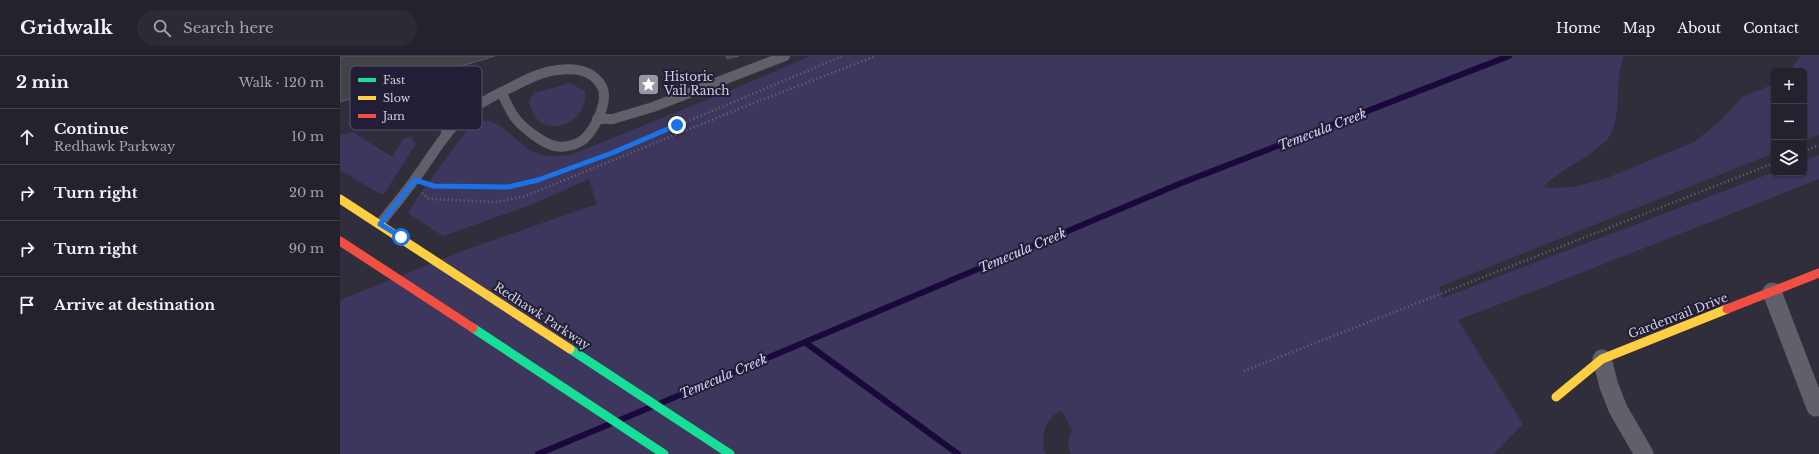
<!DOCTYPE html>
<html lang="en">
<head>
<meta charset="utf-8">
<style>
  body { margin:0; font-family:"Libre Baskerville",serif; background:#2c2a34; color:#f1f3f6 }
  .controls { position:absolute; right:12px; top:12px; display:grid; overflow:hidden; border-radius:6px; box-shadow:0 1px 3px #0004 }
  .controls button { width:36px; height:36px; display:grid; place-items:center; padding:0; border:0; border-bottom:1px solid #413f48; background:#24222c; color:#f1f3f6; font:20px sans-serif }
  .stop { position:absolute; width:12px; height:12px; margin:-9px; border:3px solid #1a73e8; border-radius:50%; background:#fff }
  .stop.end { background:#1a73e8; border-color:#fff; box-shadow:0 1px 4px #0008 }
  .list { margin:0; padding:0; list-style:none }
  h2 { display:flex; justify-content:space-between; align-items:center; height:52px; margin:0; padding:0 16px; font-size:17px }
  h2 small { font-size:13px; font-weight:400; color:#a3a4a9 }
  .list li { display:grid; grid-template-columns:26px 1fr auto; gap:12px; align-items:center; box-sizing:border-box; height:56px; padding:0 16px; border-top:1px solid #413f48 }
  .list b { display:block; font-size:15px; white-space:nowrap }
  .list p { margin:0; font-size:13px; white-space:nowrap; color:#a3a4a9 }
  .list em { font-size:13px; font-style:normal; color:#a3a4a9 }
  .icon { flex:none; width:22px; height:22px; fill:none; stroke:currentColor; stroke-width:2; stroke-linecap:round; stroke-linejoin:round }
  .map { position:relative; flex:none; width:1479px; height:398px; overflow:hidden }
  header { display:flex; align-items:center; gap:24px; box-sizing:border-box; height:56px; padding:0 20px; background:#24222c; border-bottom:1px solid #413f48 }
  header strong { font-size:19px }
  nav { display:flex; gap:22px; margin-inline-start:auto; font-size:14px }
  .search { width:280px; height:36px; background:#2c2a34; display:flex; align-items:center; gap:10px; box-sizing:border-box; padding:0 14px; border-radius:22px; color:#a3a4a9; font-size:15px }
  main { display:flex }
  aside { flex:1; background:#24222c }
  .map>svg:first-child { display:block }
  .green { fill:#3d365d }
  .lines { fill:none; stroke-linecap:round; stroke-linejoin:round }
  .stream { stroke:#1a083d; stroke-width:6 }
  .building { fill:#404446; stroke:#585c5e }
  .path { stroke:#6b6a73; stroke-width:2.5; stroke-dasharray:1 3; stroke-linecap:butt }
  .lane { stroke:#615f6a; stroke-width:10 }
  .street { stroke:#615f6a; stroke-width:19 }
  .fast { stroke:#16e098; stroke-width:9 }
  .slow { stroke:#ffcf43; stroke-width:9 }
  .jam { stroke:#f24e42; stroke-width:9 }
  .route { stroke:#1a73e8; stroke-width:5 }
  .labels { text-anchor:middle; stroke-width:4; stroke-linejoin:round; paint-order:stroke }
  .poi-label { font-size:12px; fill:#d1cfe0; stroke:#221e37; text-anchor:start }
  .street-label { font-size:12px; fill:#d1cfe0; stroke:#221e37 }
  .water-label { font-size:13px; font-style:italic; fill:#d8d3f9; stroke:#221e37 }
  .key { fill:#221e37; stroke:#57536a; stroke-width:1 }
  .key-label { font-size:11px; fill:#d1cfe0 }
</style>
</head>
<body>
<header>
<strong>Gridwalk</strong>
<div class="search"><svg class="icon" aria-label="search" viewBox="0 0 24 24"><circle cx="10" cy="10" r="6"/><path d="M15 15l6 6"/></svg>Search here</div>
<nav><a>Home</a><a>Map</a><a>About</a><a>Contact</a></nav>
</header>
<main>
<aside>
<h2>2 min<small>Walk · 120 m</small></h2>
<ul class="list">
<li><svg class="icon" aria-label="ahead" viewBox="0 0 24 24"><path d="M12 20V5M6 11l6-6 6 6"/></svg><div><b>Continue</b><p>Redhawk Parkway</p></div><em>10 m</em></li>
<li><svg class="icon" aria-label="right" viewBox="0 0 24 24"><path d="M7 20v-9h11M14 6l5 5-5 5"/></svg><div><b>Turn right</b></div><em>20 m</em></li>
<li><svg class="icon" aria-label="right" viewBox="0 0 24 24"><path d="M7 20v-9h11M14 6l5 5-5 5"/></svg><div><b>Turn right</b></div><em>90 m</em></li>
<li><svg class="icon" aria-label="arrive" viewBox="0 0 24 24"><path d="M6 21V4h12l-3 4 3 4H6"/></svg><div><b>Arrive at destination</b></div></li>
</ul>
</aside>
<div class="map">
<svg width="1479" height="398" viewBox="0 0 1479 398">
  <rect width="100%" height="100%" fill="#302e3b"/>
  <!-- green -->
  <g class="green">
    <path d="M470 0H1284C1273 26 1284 57 1268 83 1266 86 1261 88 1259 91 1242 105 1215 117 1203 132L1233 131 1267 122 1354 86 1379 66 1402 41 1434 28V97L1099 231 1102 242 1434 116 1464 117V105L1479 99V123L1228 222 1118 264 1183 368 1154 398H731C727 389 728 383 732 374L722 355C718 357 713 359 711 362 703 370 701 388 706 398H0V244L128 193 257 148 249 123 193 148 103 180 68 157 79 139 126 75C152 48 170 83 193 96 206 102 220 100 233 98L408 27Z"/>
    <polygon points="1461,0 1479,0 1479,79 1464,85 1464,15 1449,15"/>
    <path d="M230 27 245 35C249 70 196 88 189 45L194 37Z"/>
    <polygon points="13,76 52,101 64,82 71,81 76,88 44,138 40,138 0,114 0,79"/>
  </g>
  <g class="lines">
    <!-- stream -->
    <g class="stream">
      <polyline points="466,287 618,398"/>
      <polyline points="321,347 839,128 1169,0"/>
      <polyline points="280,364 311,351"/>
      <polyline points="198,398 270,368"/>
    </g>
  </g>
  <!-- building -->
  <g class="building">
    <polygon points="0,0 155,0 0,46"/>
    <polygon points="386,0 399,0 387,3"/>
  </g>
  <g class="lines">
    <!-- path -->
    <g class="path">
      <polyline points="1464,95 1479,89"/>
      <polyline points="90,129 115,132 168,131 198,124 272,97 503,0"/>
      <polyline points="82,137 89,143 157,146 185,140 406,50 536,0"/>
      <polyline points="904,315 1434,107"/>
    </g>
    <!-- lane -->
    <g class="lane">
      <polyline points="37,47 67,43 101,55 107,78"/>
      <polyline points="257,63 273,63 313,51 445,0"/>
      <path d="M40 168C51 153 64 139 75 123 93 99 108 70 132 53 145 44 159 37 172 31 187 23 201 16 218 14 234 12 251 13 261 29 270 43 256 72 244 83 237 89 224 92 215 90 204 88 183 72 176 63 170 56 166 45 161 36"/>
    </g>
    <!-- street -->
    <g class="street">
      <polyline points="1432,236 1476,351"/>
      <polyline points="1262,303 1269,330 1278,353 1304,398"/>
    </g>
    <!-- fast -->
    <g class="fast">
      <polyline points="133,272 324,398"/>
      <polyline points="230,293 390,398"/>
    </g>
    <!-- slow -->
    <g class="slow">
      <polyline points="0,143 230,293"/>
      <polyline points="1216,341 1262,303 1387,253"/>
    </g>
    <!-- jam -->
    <g class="jam">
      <polyline points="0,185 133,272"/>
      <polyline points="1387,253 1479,217"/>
    </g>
  </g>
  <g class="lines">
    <!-- route -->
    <polyline class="route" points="61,181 40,168 75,124 94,130 168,131 198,124 272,97 337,69"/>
  </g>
  <!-- icons -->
  <defs>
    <symbol id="sight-square" viewBox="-11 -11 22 22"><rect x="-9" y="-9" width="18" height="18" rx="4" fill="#9997a6" stroke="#221e37"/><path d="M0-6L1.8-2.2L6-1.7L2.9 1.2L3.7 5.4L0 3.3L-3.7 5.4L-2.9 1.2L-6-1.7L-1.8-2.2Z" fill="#fff"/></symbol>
  </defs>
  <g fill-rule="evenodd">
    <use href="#sight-square" x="296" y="16" width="25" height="25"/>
  </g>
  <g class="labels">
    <!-- poi labels -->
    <g class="poi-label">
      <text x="324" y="25">Historic<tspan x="324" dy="14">Vail Ranch</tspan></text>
    </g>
    <!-- street labels -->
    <g class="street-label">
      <text transform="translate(202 260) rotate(33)" y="4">Redhawk Parkway</text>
      <text transform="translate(1338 260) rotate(-21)" y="4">Gardenvail Drive</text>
    </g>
    <!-- water labels -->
    <g class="water-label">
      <text transform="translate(982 73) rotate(-21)" y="5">Temecula Creek</text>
      <text transform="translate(682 194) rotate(-23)" y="5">Temecula Creek</text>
      <text transform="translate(383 320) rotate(-23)" y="5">Temecula Creek</text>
    </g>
  </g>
  <!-- legend -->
  <rect x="10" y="10" width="132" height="64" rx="6" class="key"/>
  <rect x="18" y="22" width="18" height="4" fill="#16e098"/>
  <rect x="18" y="40" width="18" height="4" fill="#ffcf43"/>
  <rect x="18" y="58" width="18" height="4" fill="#f24e42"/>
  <g class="key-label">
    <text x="43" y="28">Fast</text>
    <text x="43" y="46">Slow</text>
    <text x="43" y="64">Jam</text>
  </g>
</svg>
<div class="controls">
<button>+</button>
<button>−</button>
<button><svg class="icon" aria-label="layers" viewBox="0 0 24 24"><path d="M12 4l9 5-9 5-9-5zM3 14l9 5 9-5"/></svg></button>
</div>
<div class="stop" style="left:61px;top:181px"></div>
<div class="stop end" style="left:337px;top:69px"></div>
</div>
</main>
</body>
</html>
